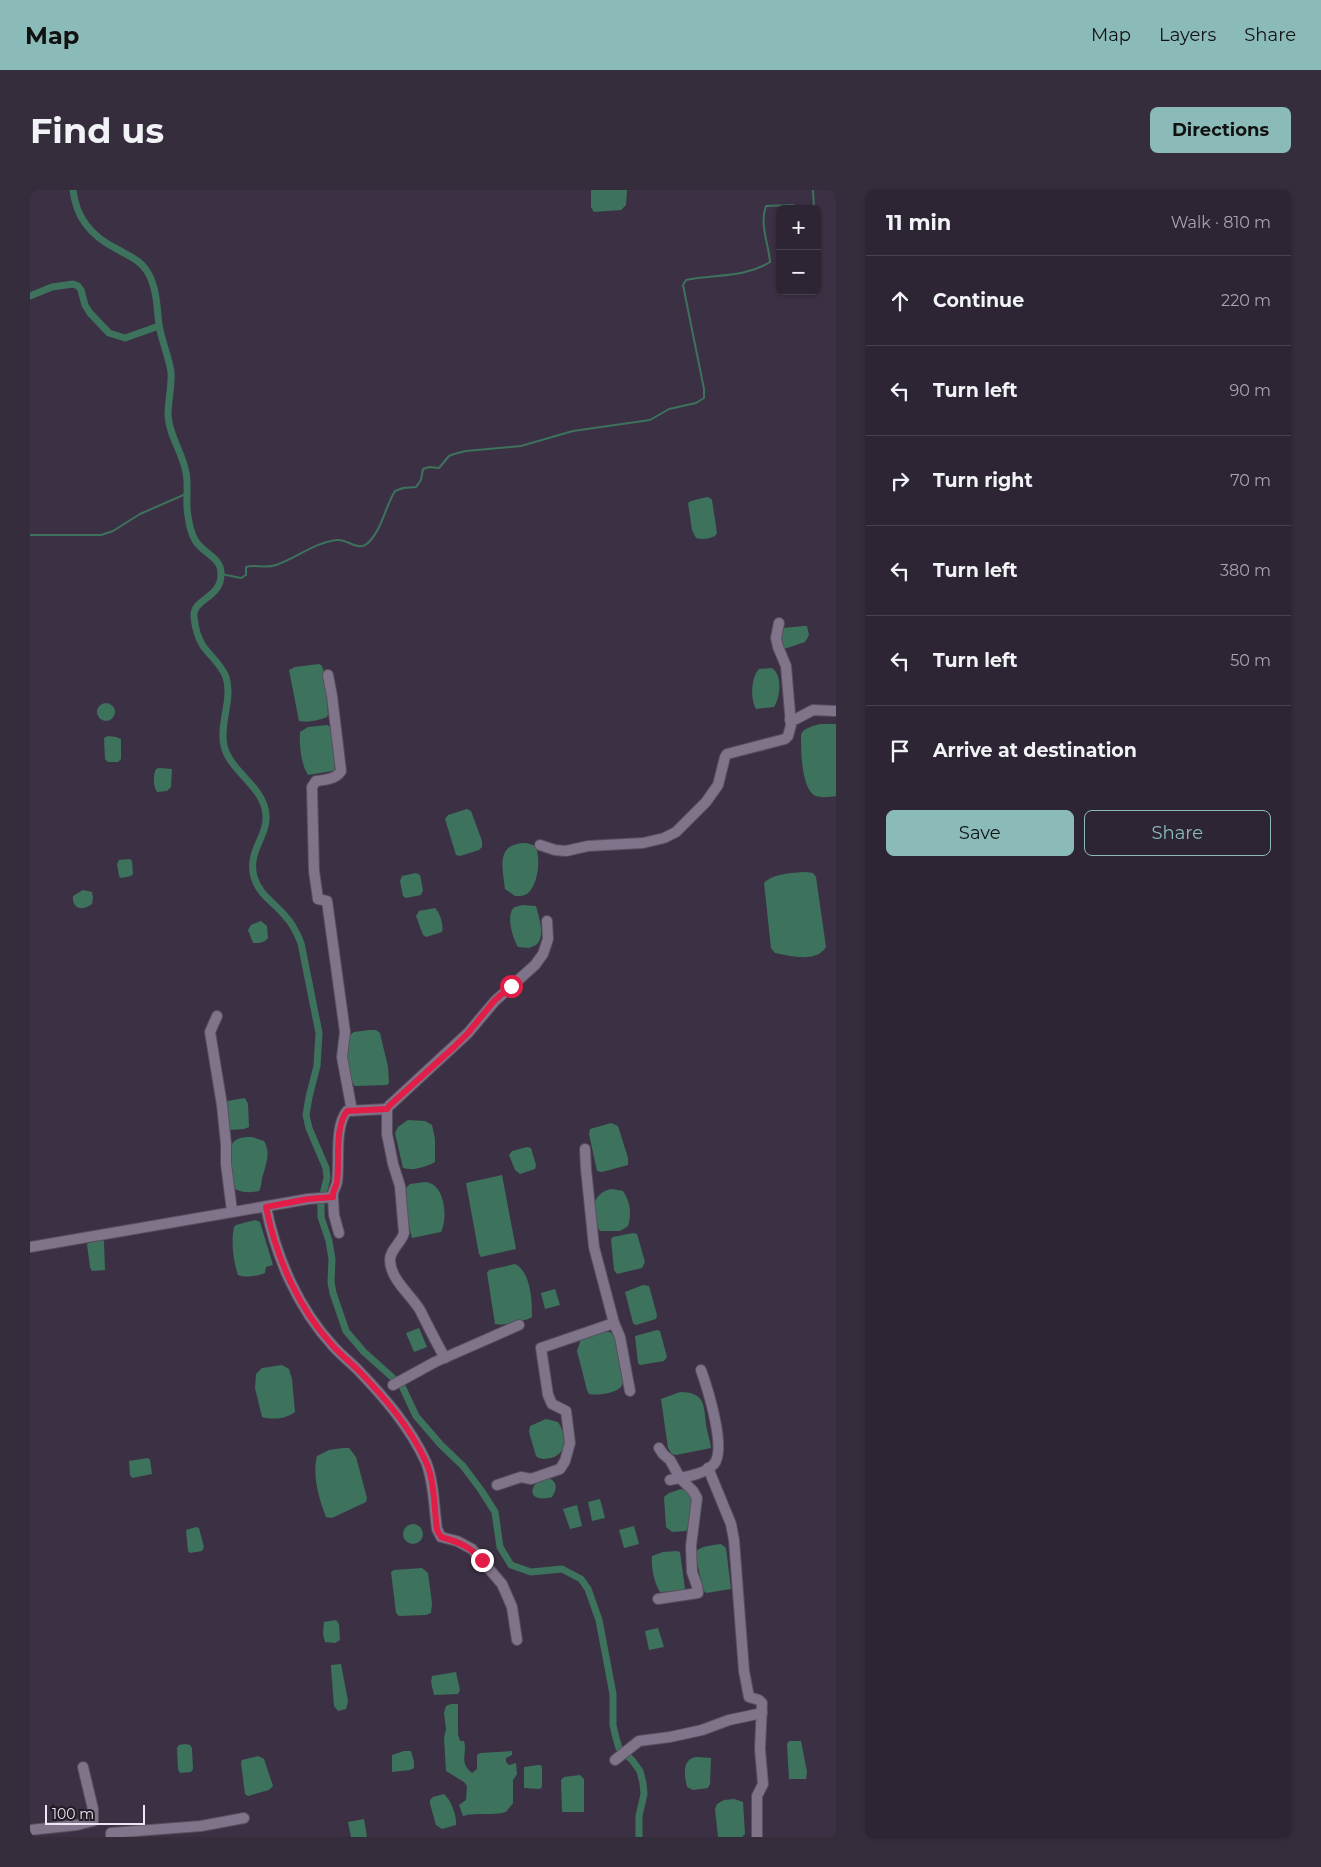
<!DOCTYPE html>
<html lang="en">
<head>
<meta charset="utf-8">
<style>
  body { margin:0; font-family:Montserrat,sans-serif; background:#352d3b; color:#f1f3f6 }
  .controls { position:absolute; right:15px; top:15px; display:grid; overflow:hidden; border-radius:8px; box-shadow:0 1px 4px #0004 }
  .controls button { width:45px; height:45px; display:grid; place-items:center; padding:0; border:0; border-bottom:1px solid #48424e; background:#2d2533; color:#f1f3f6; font:25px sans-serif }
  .scale { position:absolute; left:15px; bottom:12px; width:100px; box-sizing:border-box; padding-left:5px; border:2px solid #eee7f3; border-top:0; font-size:14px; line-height:18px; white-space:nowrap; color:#eee7f3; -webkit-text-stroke:4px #201b24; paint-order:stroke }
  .stop { position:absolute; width:15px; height:15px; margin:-11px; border:4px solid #e11d48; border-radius:50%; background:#fff }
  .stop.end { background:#e11d48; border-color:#fff; box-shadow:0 1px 5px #0008 }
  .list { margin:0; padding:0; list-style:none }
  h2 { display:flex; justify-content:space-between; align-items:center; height:65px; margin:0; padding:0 20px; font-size:21px }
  h2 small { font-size:16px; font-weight:400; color:#a7a5ac }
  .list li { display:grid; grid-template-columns:32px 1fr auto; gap:15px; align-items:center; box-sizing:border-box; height:90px; padding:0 20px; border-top:1px solid #48424e }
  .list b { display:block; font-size:19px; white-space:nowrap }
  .list em { font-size:16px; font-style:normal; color:#a7a5ac }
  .actions { display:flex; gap:10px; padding:15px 20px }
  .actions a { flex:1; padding:11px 0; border:1px solid #8bbbb9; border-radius:8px; text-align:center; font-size:18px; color:#8bbbb9 }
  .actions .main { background:#8bbbb9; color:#111 }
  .icon { flex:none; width:28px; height:28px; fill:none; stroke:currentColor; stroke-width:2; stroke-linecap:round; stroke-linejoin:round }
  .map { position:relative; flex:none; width:806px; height:1647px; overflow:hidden; border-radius:8px }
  header { display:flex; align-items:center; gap:30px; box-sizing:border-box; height:70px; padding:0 25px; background:#8bbbb9; color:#111 }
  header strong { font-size:24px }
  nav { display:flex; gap:28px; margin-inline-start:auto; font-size:18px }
  .intro { display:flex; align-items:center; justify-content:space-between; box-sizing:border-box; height:120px; padding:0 30px }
  h1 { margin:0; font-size:35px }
  .button { padding:12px 22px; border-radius:8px; background:#8bbbb9; color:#111; font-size:18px; font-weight:700 }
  main { display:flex; gap:30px; padding:0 30px }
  aside { flex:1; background:#2d2533; border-radius:8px; box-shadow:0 1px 4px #0004 }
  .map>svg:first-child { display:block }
  .water { fill:#3d725d }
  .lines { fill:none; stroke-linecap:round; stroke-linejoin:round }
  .stream { stroke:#3d725d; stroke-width:2 }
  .canal { stroke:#3d725d; stroke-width:7 }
  .minor-casing { stroke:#584f5e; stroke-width:12 }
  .minor { stroke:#7f7489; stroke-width:10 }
  .route { stroke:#e11d48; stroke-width:6 }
</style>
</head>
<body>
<header>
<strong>Map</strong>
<nav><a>Map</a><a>Layers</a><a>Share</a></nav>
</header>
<div class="intro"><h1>Find us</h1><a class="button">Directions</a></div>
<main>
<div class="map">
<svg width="806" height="1647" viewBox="0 0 806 1647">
  <rect width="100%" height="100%" fill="#3c3144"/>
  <!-- water -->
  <g class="water">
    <polygon points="561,0 597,0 596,15 591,20 564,22 561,17"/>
    <path d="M677 307 680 308 682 310 687 343 685 346C679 349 672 350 666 348L662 340 658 313 661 311Z"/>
    <polygon points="774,436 777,436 779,445 775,452 754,459 750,454 753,438"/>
    <path d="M289 474 292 476 296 488 298 524 297 527C289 530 278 533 269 531L259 480 265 477Z"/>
    <path d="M742 478C753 485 750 508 744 517L726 519C720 509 721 487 729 479Z"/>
    <circle cx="76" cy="522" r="9"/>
    <path d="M790 534H806V606C800 607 791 608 786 606 771 600 771 559 771 545 773 538 783 536 790 534Z"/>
    <path d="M297 535 301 537 305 579 302 581 278 585C271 574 269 555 270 542L278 537Z"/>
    <polygon points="78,546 86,547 91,549 91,569 88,572 78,572 75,569 74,548"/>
    <path d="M129 578 142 579 141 597 137 601 127 602C123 596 123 585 126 579Z"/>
    <polygon points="437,619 441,621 452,651 452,657 449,660 430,666 426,665 415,629 418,625"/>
    <path d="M497 653 506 656C510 669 509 690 500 701 496 706 491 706 485 706L475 699C472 675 466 653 497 653Z"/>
    <polygon points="100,669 102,671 103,684 101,686 91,688 89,686 87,674 89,670"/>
    <path d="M776 682 783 683 786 687 796 757C786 773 761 766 745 763L741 758 734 693C744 683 762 683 776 682Z"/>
    <polygon points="386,683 390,685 393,700 391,705 376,708 373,706 370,691 372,686"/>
    <path d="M53 700 62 702 63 708 62 714C53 721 42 720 43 706Z"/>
    <path d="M493 715 506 716C509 728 516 746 506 755L499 758 488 757C483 749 477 729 482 720 484 716 489 716 493 715Z"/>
    <path d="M405 718C410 723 414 735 412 742L396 747 393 745 386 726 389 721Z"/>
    <path d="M231 731 237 736 238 748C234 753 230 753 223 753L218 740 221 735Z"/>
    <path d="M340 840H346L350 843 358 877 359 893 357 895 325 896C318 889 316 858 317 847L324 842Z"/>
    <polygon points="215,908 218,914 219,937 214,939 200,940 198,936 197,911"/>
    <path d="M378 930 395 931 402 935 405 949V972C396 977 382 981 373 978L365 943 368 937Z"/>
    <polygon points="581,933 588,936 598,968 598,975 572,982 567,981 559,944 560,939"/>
    <path d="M222 947 234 951C241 962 236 974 233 985 231 991 232 996 229 1001 219 1003 210 1003 202 997 201 986 195 955 206 950 210 947 217 947 222 947Z"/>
    <polygon points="497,957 501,958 506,975 505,979 490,984 485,980 479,965 482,961"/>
    <polygon points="472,985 486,1059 451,1067 449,1064 436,993"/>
    <path d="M396 992C415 994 418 1028 411 1042L382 1048 377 1028 376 998 380 994Z"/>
    <path d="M582 999 593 1001C600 1011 602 1024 598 1036L590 1041H570C558 1026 561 1002 582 999Z"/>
    <path d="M225 1030 230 1032 243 1075 236 1077 235 1083C227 1086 217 1088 208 1085 203 1071 201 1051 204 1037L206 1035Z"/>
    <polygon points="603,1043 607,1044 615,1072 612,1078 587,1084 584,1080 581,1049 583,1047"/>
    <polygon points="73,1050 74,1052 75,1080 62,1081 60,1077 57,1055 58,1053"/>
    <path d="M485 1074C501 1082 502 1111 502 1127 496 1131 472 1136 465 1134L457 1083 459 1080Z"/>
    <polygon points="613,1095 619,1096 627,1125 626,1129 606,1135 603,1133 595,1102"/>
    <polygon points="525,1099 530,1115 515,1119 511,1103"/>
    <polygon points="389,1138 397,1157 384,1162 376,1143"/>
    <polygon points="627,1140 630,1141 637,1167 634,1171 610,1175 608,1173 605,1146"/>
    <path d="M576 1141C580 1142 583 1143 585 1148 589 1156 596 1187 592 1195 589 1203 567 1206 559 1204L557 1200 547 1161 551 1149Z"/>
    <path d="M252 1175 259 1179 262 1189 265 1222C256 1229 242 1230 232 1227L225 1198 226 1184 232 1178Z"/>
    <path d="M650 1202C674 1202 674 1214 676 1234 677 1242 680 1250 681 1258L646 1265 642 1264 638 1258 631 1209Z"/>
    <path d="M516 1229 528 1232C536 1244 539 1263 521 1268 515 1269 511 1270 506 1266L499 1242 500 1236Z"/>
    <path d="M313 1258H319L326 1267 337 1308 336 1312 302 1328 296 1327C289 1309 282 1285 287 1266L299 1260Z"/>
    <polygon points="118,1268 120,1270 122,1284 102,1288 100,1285 99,1271"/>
    <path d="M516 1287C527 1290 528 1298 522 1307 497 1314 497 1294 516 1287Z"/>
    <path d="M651 1299C667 1303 664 1331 656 1341L642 1342 636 1337 634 1307 639 1303Z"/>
    <polygon points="570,1309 575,1328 562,1331 558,1312"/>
    <polygon points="547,1315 552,1336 540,1339 533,1319"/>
    <circle cx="383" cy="1344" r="10"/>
    <polygon points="604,1336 609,1354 594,1358 589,1340"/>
    <polygon points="166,1337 169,1338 174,1357 172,1361 160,1363 158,1361 156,1340"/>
    <path d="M691 1354 696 1358 701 1399 676 1403 673 1400 665 1362C671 1356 683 1355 691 1354Z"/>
    <path d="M647 1361 650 1362 655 1399 649 1401 630 1402C624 1393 621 1377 622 1366L633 1362Z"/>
    <polygon points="392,1378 398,1383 402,1413 401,1423 396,1425 369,1426 366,1423 361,1382 364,1380"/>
    <polygon points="306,1430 309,1434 310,1450 305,1453 295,1452 293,1444 294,1432"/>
    <polygon points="628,1438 634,1457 619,1460 615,1441"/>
    <polygon points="311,1474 318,1511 316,1519 308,1521 304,1516 301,1477 301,1475"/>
    <polygon points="426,1482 430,1500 428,1504 404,1505 401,1492 402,1486"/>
    <path d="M421 1514H428V1544L430 1551H434C438 1565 428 1571 442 1583L447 1579V1565L450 1563 482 1561V1565L476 1568V1572L479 1575 486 1573 487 1584 483 1590V1613L476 1622C462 1626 447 1622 433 1626L429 1615 436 1610 437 1596 434 1592 416 1581 414 1548 416 1539 414 1523 416 1516Z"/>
    <polygon points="759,1551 771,1551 777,1582 776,1589 759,1589 757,1554"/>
    <polygon points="155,1554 160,1555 162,1558 163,1579 161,1582 150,1583 148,1579 147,1558 149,1555"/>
    <polygon points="374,1561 381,1561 384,1572 384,1578 380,1580 362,1582 362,1565"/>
    <polygon points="228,1566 234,1569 243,1596 239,1600 218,1606 215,1604 211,1573 212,1570"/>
    <path d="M667 1567 681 1568 680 1594 678 1598 663 1600 657 1597C654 1585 652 1568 667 1567Z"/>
    <polygon points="508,1575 511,1575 512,1578 512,1597 510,1599 494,1598 494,1577"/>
    <polygon points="550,1585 554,1589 554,1622 532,1622 531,1590 534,1587"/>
    <path d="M414 1604C421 1610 427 1626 426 1635L412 1639 406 1635 400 1614V1610L403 1607Z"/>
    <polygon points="704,1609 713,1612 715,1644 712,1647 688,1647 685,1619 687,1614 694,1610"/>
    <polygon points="334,1629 337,1647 321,1647 318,1632"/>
  </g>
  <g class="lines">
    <!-- stream -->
    <g class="stream">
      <polyline points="782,19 784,18 783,0"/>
      <polyline points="0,345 71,345 83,341 110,324 158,303"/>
      <path d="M191 384 211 388 216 385V377C226 374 235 379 246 375 266 368 286 352 307 350 319 349 328 363 339 352 352 339 355 317 365 301L373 298 386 297 391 290 393 279 399 277 409 278 419 266 424 264 436 261 491 256 543 241 620 230 639 219 666 213 674 208V199L653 95 656 90C684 84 715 88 740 72 739 55 729 34 736 16L762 15 775 19"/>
    </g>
    <!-- canal -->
    <g class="canal">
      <path d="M43 0C46 28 62 47 87 59 95 64 106 68 112 75 118 81 122 90 124 98 128 112 127 126 130 140 133 154 139 168 141 182 142 196 138 211 138 225 139 246 153 263 156 283 159 297 155 313 158 326 159 334 161 343 165 350 172 363 191 367 191 383 192 409 162 408 164 427 165 437 168 448 173 456 181 467 191 474 196 487 203 510 189 533 194 556 201 583 234 596 236 625 238 646 217 661 224 687 229 705 245 713 256 727 263 734 267 743 271 753L289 843 287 876 279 907 276 925 279 938 296 978 297 988 291 1012V1027L299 1051 302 1069 301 1092 303 1103 316 1141 334 1162 372 1196 386 1226 411 1255 433 1276 451 1300 465 1322 470 1357 481 1375 501 1382 532 1379 551 1389 558 1399 569 1430 583 1504V1535L586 1548 589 1558 602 1570 610 1581 613 1593 614 1604 609 1626V1647"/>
      <polyline points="0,106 22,97 43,94 48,96 51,100 55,115 60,123 79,143 95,148 129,136"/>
    </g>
    <defs>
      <g id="minor">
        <path d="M298 485 302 506 311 581C306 589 295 590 286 591L282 597 284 681 288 709 297 711 315 842 312 867 322 921"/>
        <polyline points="760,530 766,529 783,520 806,521"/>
        <polyline points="510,655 525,660 536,661 558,656 613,653 634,648 646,642 676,612 688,595 695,567 697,564 755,549 758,546 761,535 756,476 748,457 746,448 749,433"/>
        <polyline points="187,826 180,842 192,915 196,954 196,974 202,1021"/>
        <polyline points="555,959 556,979 564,1057 584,1133 590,1147 600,1201"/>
        <path d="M303 1007C302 1001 306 998 307 992 310 971 304 937 317 921L357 919"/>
        <path d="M236 1017C246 1067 268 1118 303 1156 311 1165 320 1172 328 1180 354 1207 380 1237 396 1272 404 1292 404 1318 407 1339L411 1347 427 1351 442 1359 472 1394 482 1417 487 1450"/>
        <polyline points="0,1057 278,1009 303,1007 304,1025 309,1043"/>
        <path d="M415 1168C406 1152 398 1136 390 1120 381 1105 360 1089 360 1070 360 1060 371 1053 374 1043L370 996 363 974 357 944V919L359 916 438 843 465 811 505 775 513 764 518 749 517 731"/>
        <polyline points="363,1195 405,1172 489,1135"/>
        <polyline points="678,1278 701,1334 704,1350 714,1481 719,1507 729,1510 732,1513 730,1559 733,1594 727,1606 727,1647"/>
        <path d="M640 1290C654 1287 674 1285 684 1274 697 1259 677 1197 671 1180"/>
        <polyline points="467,1295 491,1287 501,1289 530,1279 535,1271 540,1253 536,1221 522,1214 518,1205 511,1158 584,1133"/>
        <polyline points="628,1409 668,1403 667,1396 662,1382 661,1356 667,1308 663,1301 650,1288 640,1270 633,1264 629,1258"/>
        <polyline points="585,1570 609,1551 640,1547 672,1540 699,1530 732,1523"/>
        <polyline points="0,1640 47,1635 63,1631 63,1619 53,1577"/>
        <polyline points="81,1647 81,1643 171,1636 214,1628"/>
      </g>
    </defs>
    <!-- minor casing -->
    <use href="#minor" class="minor-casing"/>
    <!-- minor -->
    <use href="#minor" class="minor"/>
  </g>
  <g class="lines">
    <!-- route -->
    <path class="route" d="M452 1370C439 1356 429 1352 411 1347L407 1340C404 1318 405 1292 396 1272 380 1237 354 1207 328 1180 320 1172 311 1165 303 1156 268 1118 246 1067 236 1017L278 1009 303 1007C302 1001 306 998 307 992 310 971 304 938 317 921L357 919 359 916 424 857 438 843 464 811 481 796"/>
  </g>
</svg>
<div class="controls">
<button>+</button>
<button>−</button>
</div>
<div class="scale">100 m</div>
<div class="stop" style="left:481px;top:796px"></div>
<div class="stop end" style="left:452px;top:1370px"></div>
</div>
<aside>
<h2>11 min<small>Walk · 810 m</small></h2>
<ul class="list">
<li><svg class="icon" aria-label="ahead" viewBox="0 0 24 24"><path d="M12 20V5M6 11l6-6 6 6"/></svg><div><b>Continue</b></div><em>220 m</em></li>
<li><svg class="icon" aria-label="left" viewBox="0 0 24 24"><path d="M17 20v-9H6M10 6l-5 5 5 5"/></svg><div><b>Turn left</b></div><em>90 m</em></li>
<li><svg class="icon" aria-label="right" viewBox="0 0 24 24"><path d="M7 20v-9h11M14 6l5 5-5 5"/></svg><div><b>Turn right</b></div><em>70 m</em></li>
<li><svg class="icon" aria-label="left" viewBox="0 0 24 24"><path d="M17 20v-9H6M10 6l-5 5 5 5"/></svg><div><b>Turn left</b></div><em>380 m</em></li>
<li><svg class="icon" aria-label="left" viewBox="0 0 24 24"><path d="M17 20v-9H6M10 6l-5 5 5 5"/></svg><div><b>Turn left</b></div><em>50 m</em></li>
<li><svg class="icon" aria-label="arrive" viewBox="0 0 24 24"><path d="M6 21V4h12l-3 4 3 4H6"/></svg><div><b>Arrive at destination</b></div></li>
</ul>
<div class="actions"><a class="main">Save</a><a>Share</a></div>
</aside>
</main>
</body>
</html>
